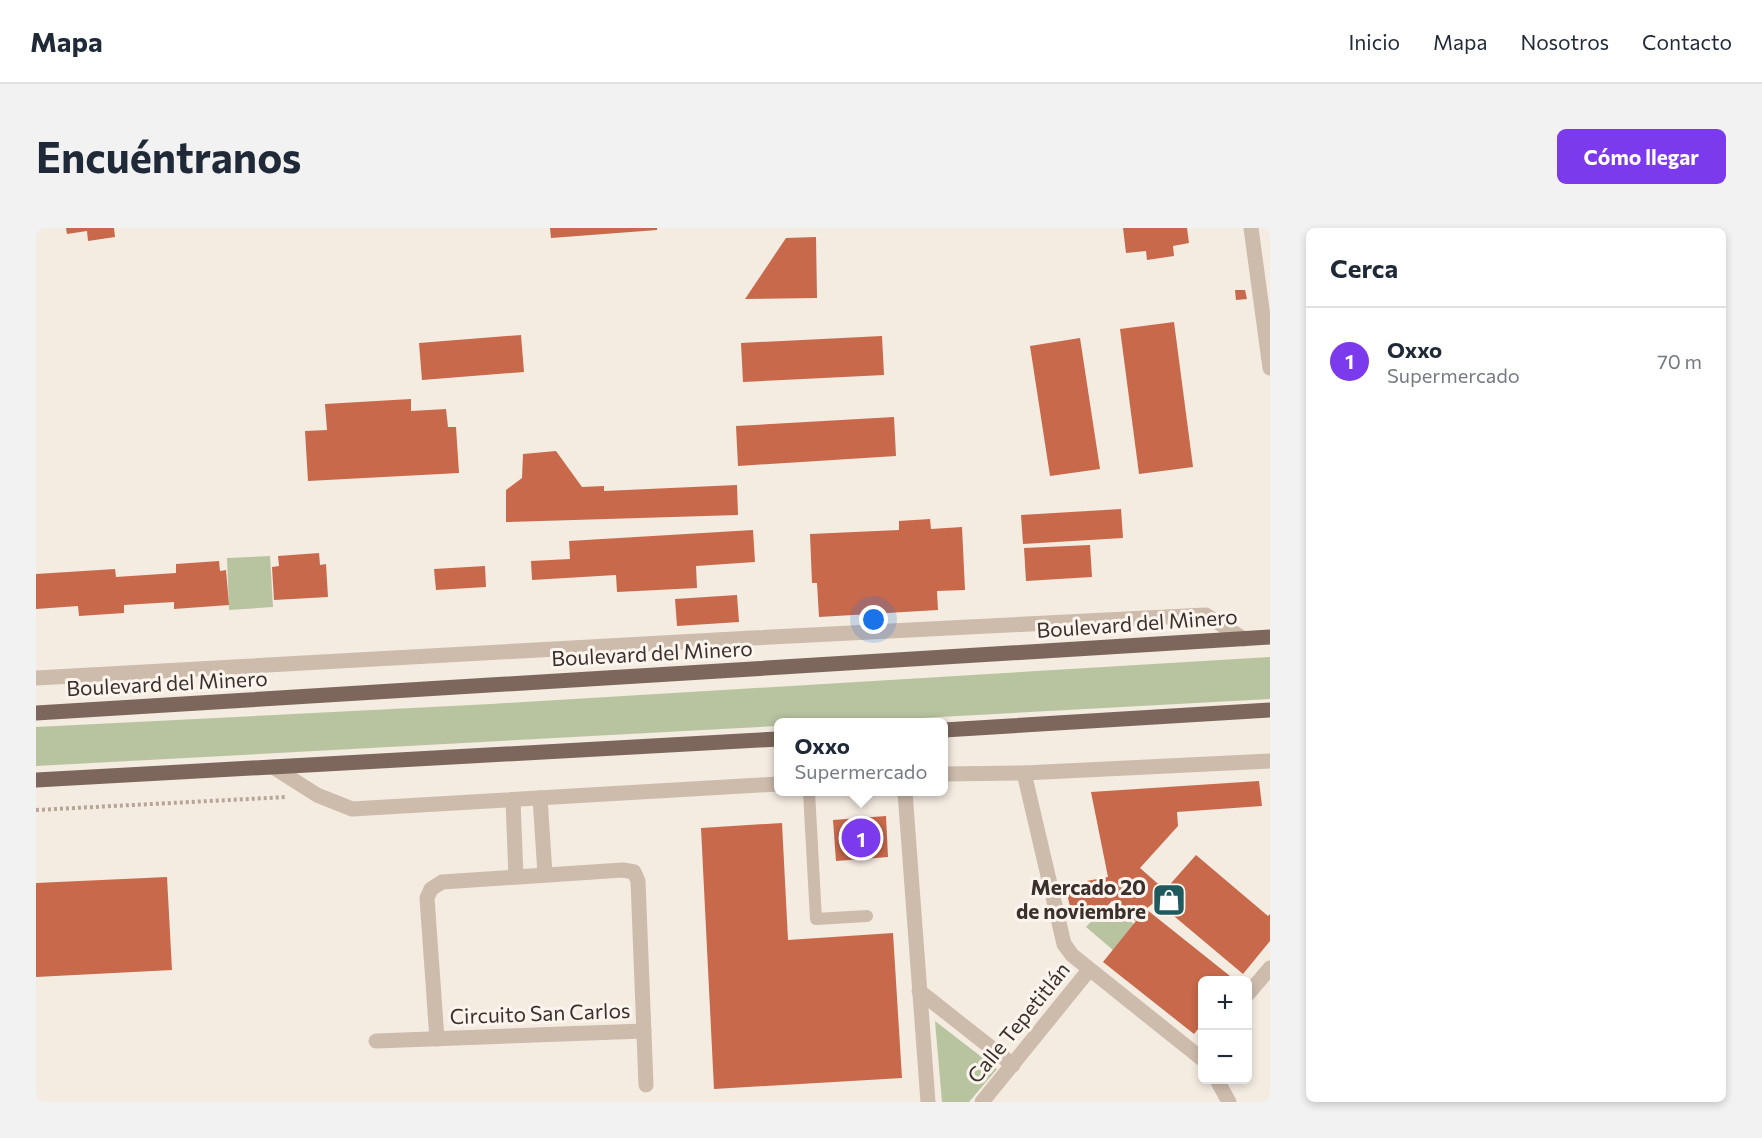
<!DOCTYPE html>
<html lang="es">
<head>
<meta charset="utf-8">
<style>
  body { margin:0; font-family:Commissioner,sans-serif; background:#f2f2f3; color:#1f2937 }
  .controls { position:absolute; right:18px; bottom:18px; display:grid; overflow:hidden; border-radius:9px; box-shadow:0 3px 9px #0003 }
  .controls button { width:54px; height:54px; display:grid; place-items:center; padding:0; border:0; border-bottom:2px solid #e0e1e3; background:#fff; color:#1f2937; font:30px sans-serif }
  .you { position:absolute; left:838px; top:392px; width:21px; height:21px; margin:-15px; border:4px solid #fff; border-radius:50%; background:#1a73e8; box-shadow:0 0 0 9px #1a73e833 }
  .badge { display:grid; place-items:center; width:39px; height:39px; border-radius:50%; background:#7c3aed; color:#fff; font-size:20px; font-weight:700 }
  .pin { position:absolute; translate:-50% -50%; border:3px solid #fff; box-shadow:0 2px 6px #0006 }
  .popup { position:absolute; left:738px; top:490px; width:174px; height:78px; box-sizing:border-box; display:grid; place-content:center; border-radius:9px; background:#fff; filter:drop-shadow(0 2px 4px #0005); font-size:20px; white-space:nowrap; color:#747a83 }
  .popup b { font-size:22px; color:#1f2937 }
  .popup::after { content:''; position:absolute; left:50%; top:100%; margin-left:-12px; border:12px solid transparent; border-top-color:#fff }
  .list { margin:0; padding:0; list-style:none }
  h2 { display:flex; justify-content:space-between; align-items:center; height:78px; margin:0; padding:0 24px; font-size:26px }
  h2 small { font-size:20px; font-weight:400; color:#747a83 }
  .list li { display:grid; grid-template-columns:39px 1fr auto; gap:18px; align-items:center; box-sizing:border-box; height:108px; padding:0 24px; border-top:2px solid #e0e1e3 }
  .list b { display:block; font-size:22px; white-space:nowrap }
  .list p { margin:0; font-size:20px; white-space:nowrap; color:#747a83 }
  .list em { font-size:20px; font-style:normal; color:#747a83 }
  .map { position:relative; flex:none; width:1234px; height:874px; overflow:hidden; border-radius:9px }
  header { display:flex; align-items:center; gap:36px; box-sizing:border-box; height:84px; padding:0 30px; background:#fff; border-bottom:2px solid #e0e1e3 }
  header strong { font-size:28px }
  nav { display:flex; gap:33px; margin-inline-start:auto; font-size:21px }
  .intro { display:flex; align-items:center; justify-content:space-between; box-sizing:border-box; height:144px; padding:0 36px }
  h1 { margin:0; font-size:42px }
  .button { padding:15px 27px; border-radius:9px; background:#7c3aed; color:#fff; font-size:21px; font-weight:700 }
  main { display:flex; gap:36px; padding:0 36px }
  aside { flex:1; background:#fff; border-radius:9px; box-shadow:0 3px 9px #0003 }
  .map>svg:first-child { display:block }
  .green { fill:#b8c4a0 }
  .building { fill:#c8694b }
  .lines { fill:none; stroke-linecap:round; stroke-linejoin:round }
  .path { stroke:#b9a596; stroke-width:4; stroke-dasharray:3 3; stroke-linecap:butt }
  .service { stroke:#cdbbac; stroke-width:12 }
  .minor { stroke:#cdbbac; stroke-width:15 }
  .tertiary { stroke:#cdbbac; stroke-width:15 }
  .primary { stroke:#7d675c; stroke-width:15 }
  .labels { text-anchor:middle; stroke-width:6; stroke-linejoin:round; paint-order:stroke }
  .street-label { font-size:21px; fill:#3b302b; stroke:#fbf5ee }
  .poi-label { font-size:21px; font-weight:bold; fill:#3b302b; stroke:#fbf5ee; text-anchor:end }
</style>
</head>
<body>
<header>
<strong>Mapa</strong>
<nav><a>Inicio</a><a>Mapa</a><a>Nosotros</a><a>Contacto</a></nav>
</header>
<div class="intro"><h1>Encuéntranos</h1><a class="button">Cómo llegar</a></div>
<main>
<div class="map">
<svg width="1234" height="874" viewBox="0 0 1234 874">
  <rect width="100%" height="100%" fill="#f4ebe1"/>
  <!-- green -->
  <g class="green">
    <polygon points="234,328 237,379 193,382 191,330"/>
    <polygon points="1234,429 1234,471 812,494 742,494 742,498 0,538 0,499 455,476"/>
    <polygon points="1075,678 1098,696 1077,722 1050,699 1066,682 1071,681"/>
    <polygon points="899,793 961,841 933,874 906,874"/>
  </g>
  <!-- building -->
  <g class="building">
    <polygon points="30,0 78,0 79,9 52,13 51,3 31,6"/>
    <polygon points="514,0 621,0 621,2 515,10"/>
    <polygon points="1087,0 1151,0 1153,15 1137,18 1138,28 1111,32 1110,23 1090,25"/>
    <polygon points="780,9 781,70 709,71 750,10"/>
    <polygon points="1199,62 1209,62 1211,71 1200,72"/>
    <polygon points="1138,94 1157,239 1103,246 1084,101"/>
    <polygon points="485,107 488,144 386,152 383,115"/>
    <polygon points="846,108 848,147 707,154 705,115"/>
    <polygon points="1044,110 1064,241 1014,248 994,118"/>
    <polygon points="375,171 375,183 410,181 412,199 420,199 423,245 272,253 269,203 291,202 289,176"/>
    <polygon points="858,189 860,228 702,238 700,198"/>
    <polygon points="520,223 546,259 568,258 568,263 701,257 702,287 470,294 470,262 486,250 487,226"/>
    <polygon points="1085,281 1087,310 987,316 985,287"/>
    <polygon points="894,291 895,301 926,299 929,362 901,363 902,382 783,389 781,355 776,355 774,306 863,302 863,293"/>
    <polygon points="717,302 719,334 660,338 661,360 581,364 580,347 496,352 495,333 534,331 533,313"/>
    <polygon points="1054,317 1056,349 990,353 988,320"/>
    <polygon points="283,325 284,337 290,336 292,369 238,372 236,339 243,338 242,328"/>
    <polygon points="183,333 184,343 190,342 193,377 138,381 138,374 88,377 88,385 43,388 42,378 0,381 0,346 79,341 80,349 140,345 140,336"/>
    <polygon points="449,338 450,359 400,362 398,341"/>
    <polygon points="701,367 703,394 641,398 639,371"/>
    <polygon points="1223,553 1226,578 1141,584 1142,598 1104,640 1129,662 1160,627 1232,688 1234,686 1234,713 1207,746 1120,673 1110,681 1199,752 1166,752 1166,796 1158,806 1067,734 1100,693 1076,673 1070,679 1036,687 1029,657 1072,649 1055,564"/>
    <polygon points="850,588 852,629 800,633 797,592"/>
    <polygon points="746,595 752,712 857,705 866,850 678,861 665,600"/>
    <polygon points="131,649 136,742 0,749 0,655"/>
  </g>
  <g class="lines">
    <!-- path -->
    <polyline class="path" points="0,582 251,569"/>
    <!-- service -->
    <polyline class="service" points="773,564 780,691 831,688"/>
    <!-- minor -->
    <g class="minor">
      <polyline points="1215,0 1234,140"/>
      <polyline points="0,450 716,410 1170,387 1208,411"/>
      <polyline points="237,539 281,567 316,581 742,556"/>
      <polyline points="988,545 1028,716 1036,727 1166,831"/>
      <polyline points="908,546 988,545 1234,533"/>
      <polyline points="504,570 509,646"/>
      <polyline points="477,572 480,649"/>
      <polyline points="883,763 977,837"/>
      <polyline points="1212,766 1234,740"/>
      <polyline points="401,811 391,670 395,661 406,654 587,642 598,644 602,653 610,857"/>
      <polyline points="340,813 608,803"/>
      <polyline points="1181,852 1193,874"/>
      <polyline points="946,874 1053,742"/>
    </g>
    <!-- tertiary -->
    <polyline class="tertiary" points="869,564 892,874"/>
    <!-- primary -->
    <g class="primary">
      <polyline points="0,485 1234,409"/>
      <polyline points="908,502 1234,482"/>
      <polyline points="0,552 742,511"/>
    </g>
  </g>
  <!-- icons -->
  <defs>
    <symbol id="shop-square" viewBox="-11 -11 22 22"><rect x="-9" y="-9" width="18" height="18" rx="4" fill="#1f5a5e" stroke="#fbf5ee"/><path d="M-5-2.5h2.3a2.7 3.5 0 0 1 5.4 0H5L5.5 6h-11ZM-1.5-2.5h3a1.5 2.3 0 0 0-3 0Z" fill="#fff"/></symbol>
  </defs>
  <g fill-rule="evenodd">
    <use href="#shop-square" x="1114" y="653" width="38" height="38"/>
  </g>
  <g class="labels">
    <!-- street labels -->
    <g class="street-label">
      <text transform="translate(1101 396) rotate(-4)" y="7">Boulevard del Minero</text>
      <text transform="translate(616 426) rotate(-3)" y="7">Boulevard del Minero</text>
      <text transform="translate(131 456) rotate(-3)" y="7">Boulevard del Minero</text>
      <text transform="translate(504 786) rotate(-2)" y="7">Circuito San Carlos</text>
      <text transform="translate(983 795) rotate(-51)" y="7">Calle Tepetitlán</text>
    </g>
    <!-- poi labels -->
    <g class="poi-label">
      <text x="1110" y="667">Mercado 20<tspan x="1110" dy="24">de noviembre</tspan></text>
    </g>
  </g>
</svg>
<div class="controls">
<button>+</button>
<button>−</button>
</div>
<div class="you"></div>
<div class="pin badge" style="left:825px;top:610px">1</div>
<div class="popup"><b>Oxxo</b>Supermercado</div>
</div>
<aside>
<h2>Cerca<small></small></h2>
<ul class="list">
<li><span class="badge">1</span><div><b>Oxxo</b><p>Supermercado</p></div><em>70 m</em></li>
</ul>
</aside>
</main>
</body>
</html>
